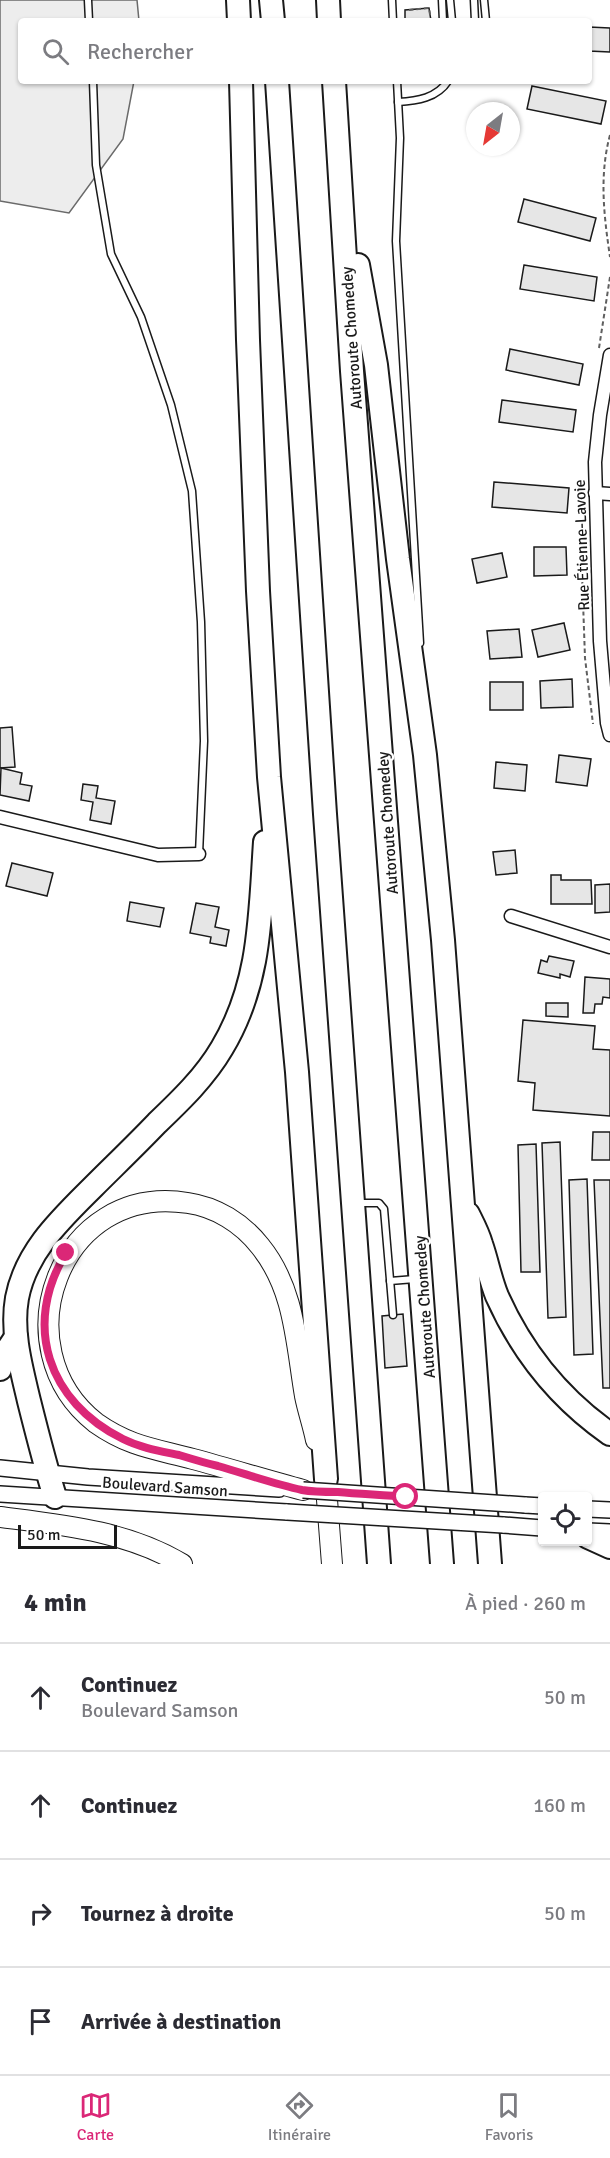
<!DOCTYPE html>
<html lang="fr">
<head>
<meta charset="utf-8">
<style>
  body { margin:0; font-family:Signika,sans-serif; background:#f2f2f3; color:#2b2b33 }
  .controls { position:absolute; right:18px; bottom:18px; display:grid; overflow:hidden; border-radius:6px; box-shadow:0 2px 4px #0004 }
  .controls button { width:54px; height:54px; display:grid; place-items:center; padding:0; border:0; border-bottom:2px solid #e1e1e2; background:#fff; color:#2b2b33; font:30px sans-serif }
  .compass { position:absolute; left:466px; top:102px; width:54px; height:54px; border-radius:50%; background:#fff; box-shadow:0 2px 4px #0004; rotate:211deg }
  .scale { position:absolute; left:18px; bottom:15px; width:99px; box-sizing:border-box; padding-left:6px; border:3px solid #1a1a1a; border-top:0; font-size:16px; line-height:21px; white-space:nowrap; color:#1a1a1a; -webkit-text-stroke:4px #fff; paint-order:stroke }
  .stop { position:absolute; width:18px; height:18px; margin:-14px; border:4px solid #db2777; border-radius:50%; background:#fff }
  .stop.end { background:#db2777; border-color:#fff; box-shadow:0 2px 6px #0008 }
  .list { margin:0; padding:0; list-style:none }
  h2 { display:flex; justify-content:space-between; align-items:center; height:78px; margin:0; padding:0 24px; font-size:26px }
  h2 small { font-size:20px; font-weight:400; color:#7c7c81 }
  .list li { display:grid; grid-template-columns:39px 1fr auto; gap:18px; align-items:center; box-sizing:border-box; height:108px; padding:0 24px; border-top:2px solid #e1e1e2 }
  .list b { display:block; font-size:22px; white-space:nowrap }
  .list p { margin:0; font-size:20px; white-space:nowrap; color:#7c7c81 }
  .list em { font-size:20px; font-style:normal; color:#7c7c81 }
  .icon { flex:none; width:33px; height:33px; fill:none; stroke:currentColor; stroke-width:2; stroke-linecap:round; stroke-linejoin:round }
  .map { position:relative; flex:none; width:610px; height:1564px; overflow:hidden }
  .search { position:absolute; background:#fff; box-shadow:0 2px 4px #0004; left:18px; right:18px; top:18px; height:66px; display:flex; align-items:center; gap:15px; box-sizing:border-box; padding:0 21px; border-radius:6px; color:#7c7c81; font-size:22px }
  .sheet { height:510px; background:#fff }
  nav { display:flex; justify-content:space-around; align-items:center; box-sizing:border-box; height:84px; border-top:2px solid #e1e1e2; background:#fff; font-size:16px; color:#7c7c81 }
  nav a { display:grid; justify-items:center; gap:3px }
  nav .on { color:#db2777 }
  .map>svg:first-child { display:block }
  .green { fill:#ededed; stroke:#6a6a6a; stroke-width:1.5 }
  .building { fill:#e6e6e6; stroke:#1a1a1a; stroke-width:1.5 }
  .lines { fill:none; stroke-linecap:round; stroke-linejoin:round }
  .service-casing { stroke:#1a1a1a; stroke-width:9 }
  .minor-casing { stroke:#1a1a1a; stroke-width:15 }
  .tertiary-casing { stroke:#1a1a1a; stroke-width:18 }
  .primary-casing { stroke:#1a1a1a; stroke-width:22 }
  .motorway-casing { stroke:#1a1a1a; stroke-width:26 }
  .path { stroke:#5f5f5f; stroke-width:2; stroke-dasharray:4.5 3; stroke-linecap:butt }
  .service { stroke:#fff; stroke-width:6 }
  .minor { stroke:#fff; stroke-width:12 }
  .tertiary { stroke:#fff; stroke-width:15 }
  .primary { stroke:#fff; stroke-width:20 }
  .motorway { stroke:#fff; stroke-width:22 }
  .tertiary-bridge-casing { stroke:#1a1a1a; stroke-width:18; stroke-linecap:butt }
  .tertiary-bridge { stroke:#fff; stroke-width:15 }
  .route { stroke:#db2777; stroke-width:8 }
  .labels { text-anchor:middle; stroke-width:4.5; stroke-linejoin:round; paint-order:stroke }
  .street-label { font-size:16px; fill:#1a1a1a; stroke:#fff }
</style>
</head>
<body>
<div class="map">
<svg width="610" height="1564" viewBox="0 0 610 1564">
  <rect width="100%" height="100%" fill="#fff"/>
  <!-- green -->
  <polygon class="green" points="0,0 137,0 139,21 21,21 21,81 134,81 123,139 69,213 0,201"/>
  <!-- building -->
  <g class="building">
    <polygon points="429,8 431,21 405,21 405,10"/>
    <polygon points="589,27 610,28 610,52 589,51"/>
    <polygon points="532,86 606,101 601,124 527,109"/>
    <polygon points="524,199 596,218 590,241 518,222"/>
    <polygon points="524,265 597,277 594,301 520,289"/>
    <polygon points="510,349 583,364 579,385 506,370"/>
    <polygon points="502,400 576,410 573,432 499,422"/>
    <polygon points="494,482 569,488 567,513 492,507"/>
    <polygon points="534,547 566,547 567,575 534,576"/>
    <polygon points="502,553 507,577 477,583 472,559"/>
    <polygon points="564,623 570,650 538,657 532,630"/>
    <polygon points="519,629 522,657 490,659 487,631"/>
    <polygon points="572,679 573,707 541,708 540,681"/>
    <rect x="490" y="682" width="33" height="28"/>
    <polygon points="12,727 15,767 0,768 0,728"/>
    <polygon points="559,755 591,759 587,786 556,782"/>
    <polygon points="496,762 527,765 525,791 494,788"/>
    <polygon points="1,768 22,773 20,784 32,786 29,801 0,795"/>
    <polygon points="83,784 98,786 96,798 115,801 111,824 90,820 93,802 81,800"/>
    <polygon points="515,850 517,873 496,875 493,852"/>
    <polygon points="12,863 53,873 47,896 6,886"/>
    <polygon points="551,875 561,875 561,880 591,880 592,904 551,904"/>
    <polygon points="610,884 610,912 595,913 595,885"/>
    <polygon points="130,902 164,908 160,927 127,921"/>
    <polygon points="196,903 219,907 215,927 229,930 226,946 210,943 211,937 190,933"/>
    <polygon points="549,956 574,961 570,977 560,974 560,978 538,973 541,960 547,962"/>
    <polygon points="585,977 610,979 610,998 603,997 602,1004 595,1004 594,1013 583,1013"/>
    <polygon points="546,1003 568,1003 568,1017 546,1016"/>
    <polygon points="523,1020 595,1026 593,1049 610,1050 610,1116 533,1110 535,1083 518,1081"/>
    <polygon points="593,1132 610,1132 610,1160 592,1160"/>
    <polygon points="560,1142 566,1317 548,1318 542,1143"/>
    <polygon points="536,1144 540,1272 521,1272 518,1145"/>
    <polygon points="587,1179 593,1354 574,1355 569,1180"/>
    <polygon points="594,1180 610,1180 610,1388 603,1388"/>
    <polygon points="403,1314 407,1366 385,1368 382,1316"/>
  </g>
  <g class="lines">
    <defs>
      <g id="service">
        <polyline points="88,0 89,21"/>
        <polyline points="392,0 393,21"/>
        <polyline points="442,0 443,21"/>
        <polyline points="450,0 452,21"/>
        <polyline points="474,0 475,21"/>
        <polyline points="484,0 486,21"/>
        <polyline points="93,81 96,165 111,254 141,317 171,405 192,491 201,622 204,741 199,854"/>
        <polyline points="397,81 400,138 396,241 420,643"/>
        <path d="M398 102C417 101 437 98 448 81"/>
        <polyline points="356,1203 379,1203 384,1209 393,1315"/>
        <polyline points="390,1281 415,1279"/>
      </g>
      <g id="minor">
        <polyline points="610,355 600,415 595,462 600,641 607,723 610,735"/>
        <polyline points="595,493 610,494"/>
        <polyline points="0,817 158,855 199,854"/>
        <polyline points="511,916 610,947"/>
      </g>
      <g id="tertiary">
        <polyline points="0,1468 88,1477 279,1489"/>
        <polyline points="0,1494 287,1512"/>
        <polyline points="525,1505 542,1506"/>
        <polyline points="588,1509 610,1510"/>
        <polyline points="503,1525 542,1528"/>
        <polyline points="588,1531 610,1532"/>
      </g>
      <g id="primary">
        <polyline points="325,1474 332,1564"/>
        <path d="M303 1490C266 1480 230 1469 193 1459 156 1449 130 1447 96 1423 0 1348 59 1182 188 1203 216 1207 242 1223 260 1246 295 1289 296 1343 305 1396 308 1411 313 1425 316 1440"/>
        <path d="M0 1517C63 1525 127 1531 182 1564"/>
      </g>
      <g id="motorway">
        <polyline points="238,0 239,21"/>
        <polyline points="271,0 273,21"/>
        <polyline points="328,0 329,21"/>
        <polyline points="241,81 248,340 258,591 269,777 297,1072 326,1479"/>
        <polyline points="277,81 325,814 379,1564"/>
        <polyline points="334,81 352,371 442,1564"/>
        <polyline points="358,265 376,365 398,559 425,755 443,940 490,1564"/>
        <path d="M468 1214C473 1224 478 1233 481 1244 487 1261 490 1279 497 1296 522 1352 560 1399 610 1434"/>
        <polyline points="0,1369 2,1358 16,1337"/>
        <path d="M55 1497C45 1465 37 1433 29 1401 21 1367 11 1332 17 1298 26 1251 61 1219 93 1187 114 1166 136 1145 157 1123 181 1100 205 1077 222 1048 261 983 260 915 265 842"/>
        <polyline points="588,1537 610,1547"/>
      </g>
    </defs>
    <!-- service casing -->
    <use href="#service" class="service-casing"/>
    <!-- minor casing -->
    <use href="#minor" class="minor-casing"/>
    <!-- tertiary casing -->
    <use href="#tertiary" class="tertiary-casing"/>
    <!-- primary casing -->
    <use href="#primary" class="primary-casing"/>
    <!-- motorway casing -->
    <use href="#motorway" class="motorway-casing"/>
    <!-- path -->
    <g class="path">
      <polyline points="409,10 429,8 431,21"/>
      <path d="M610 135C599 176 604 216 610 257"/>
      <polyline points="599,348 610,277"/>
      <polyline points="583,521 582,573 585,658 593,724"/>
    </g>
    <!-- service -->
    <use href="#service" class="service"/>
    <!-- minor -->
    <use href="#minor" class="minor"/>
    <!-- tertiary -->
    <use href="#tertiary" class="tertiary"/>
    <!-- primary -->
    <use href="#primary" class="primary"/>
    <!-- motorway -->
    <use href="#motorway" class="motorway"/>
    <defs>
      <g id="tertiary-bridge">
        <polyline points="303,1490 525,1505"/>
        <polyline points="287,1512 503,1525"/>
      </g>
    </defs>
    <!-- tertiary-bridge casing -->
    <use href="#tertiary-bridge" class="tertiary-bridge-casing"/>
    <!-- tertiary-bridge -->
    <use href="#tertiary-bridge" class="tertiary-bridge"/>
  </g>
  <g class="lines">
    <!-- route -->
    <path class="route" d="M66 1253C22 1325 48 1402 123 1439 141 1448 160 1451 179 1455 192 1459 205 1463 218 1466 246 1474 274 1484 302 1490 313 1492 326 1492 338 1492 360 1494 383 1495 406 1497"/>
  </g>
  <g class="labels">
    <!-- street labels -->
    <g class="street-label">
      <text transform="translate(351 338) rotate(-94)" y="6">Autoroute Chomedey</text>
      <text transform="translate(581 545) rotate(-92)" y="6">Rue Étienne-Lavoie</text>
      <text transform="translate(387 823) rotate(-94)" y="6">Autoroute Chomedey</text>
      <text transform="translate(424 1307) rotate(-94)" y="6">Autoroute Chomedey</text>
      <text transform="translate(165 1486) rotate(4)" y="6">Boulevard Samson</text>
    </g>
  </g>
</svg>
<div class="controls">
<button><svg class="icon" aria-label="locate" viewBox="0 0 24 24"><circle cx="12" cy="12" r="6"/><path d="M12 2v4M12 18v4M2 12h4M18 12h4"/></svg></button>
</div>
<svg class="compass" viewBox="-18 -18 36 36"><path d="M0-13l5 13h-10z" fill="#e53935"/><path d="M0 13l5-13h-10z" fill="#7c7c81"/></svg>
<div class="scale">50 m</div>
<div class="stop" style="left:406px;top:1497px"></div>
<div class="stop end" style="left:66px;top:1253px"></div>
<div class="search"><svg class="icon" aria-label="search" viewBox="0 0 24 24"><circle cx="10" cy="10" r="6"/><path d="M15 15l6 6"/></svg>Rechercher</div>
</div>
<section class="sheet">
<h2>4 min<small>À pied · 260 m</small></h2>
<ul class="list">
<li><svg class="icon" aria-label="ahead" viewBox="0 0 24 24"><path d="M12 20V5M6 11l6-6 6 6"/></svg><div><b>Continuez</b><p>Boulevard Samson</p></div><em>50 m</em></li>
<li><svg class="icon" aria-label="ahead" viewBox="0 0 24 24"><path d="M12 20V5M6 11l6-6 6 6"/></svg><div><b>Continuez</b></div><em>160 m</em></li>
<li><svg class="icon" aria-label="right" viewBox="0 0 24 24"><path d="M7 20v-9h11M14 6l5 5-5 5"/></svg><div><b>Tournez à droite</b></div><em>50 m</em></li>
<li><svg class="icon" aria-label="arrive" viewBox="0 0 24 24"><path d="M6 21V4h12l-3 4 3 4H6"/></svg><div><b>Arrivée à destination</b></div></li>
</ul>
</section>
<nav>
<a class="on"><svg class="icon" aria-label="map" viewBox="0 0 24 24"><path d="M3 6l6-2 6 2 6-2v14l-6 2-6-2-6 2zM9 4v14M15 6v14"/></svg>Carte</a>
<a><svg class="icon" aria-label="directions" viewBox="0 0 24 24"><path d="M12 3l9 9-9 9-9-9zM9 14v-3h6M13 9l2 2-2 2"/></svg>Itinéraire</a>
<a><svg class="icon" aria-label="saved" viewBox="0 0 24 24"><path d="M7 4h10v16l-5-4-5 4z"/></svg>Favoris</a>
</nav>
</body>
</html>
